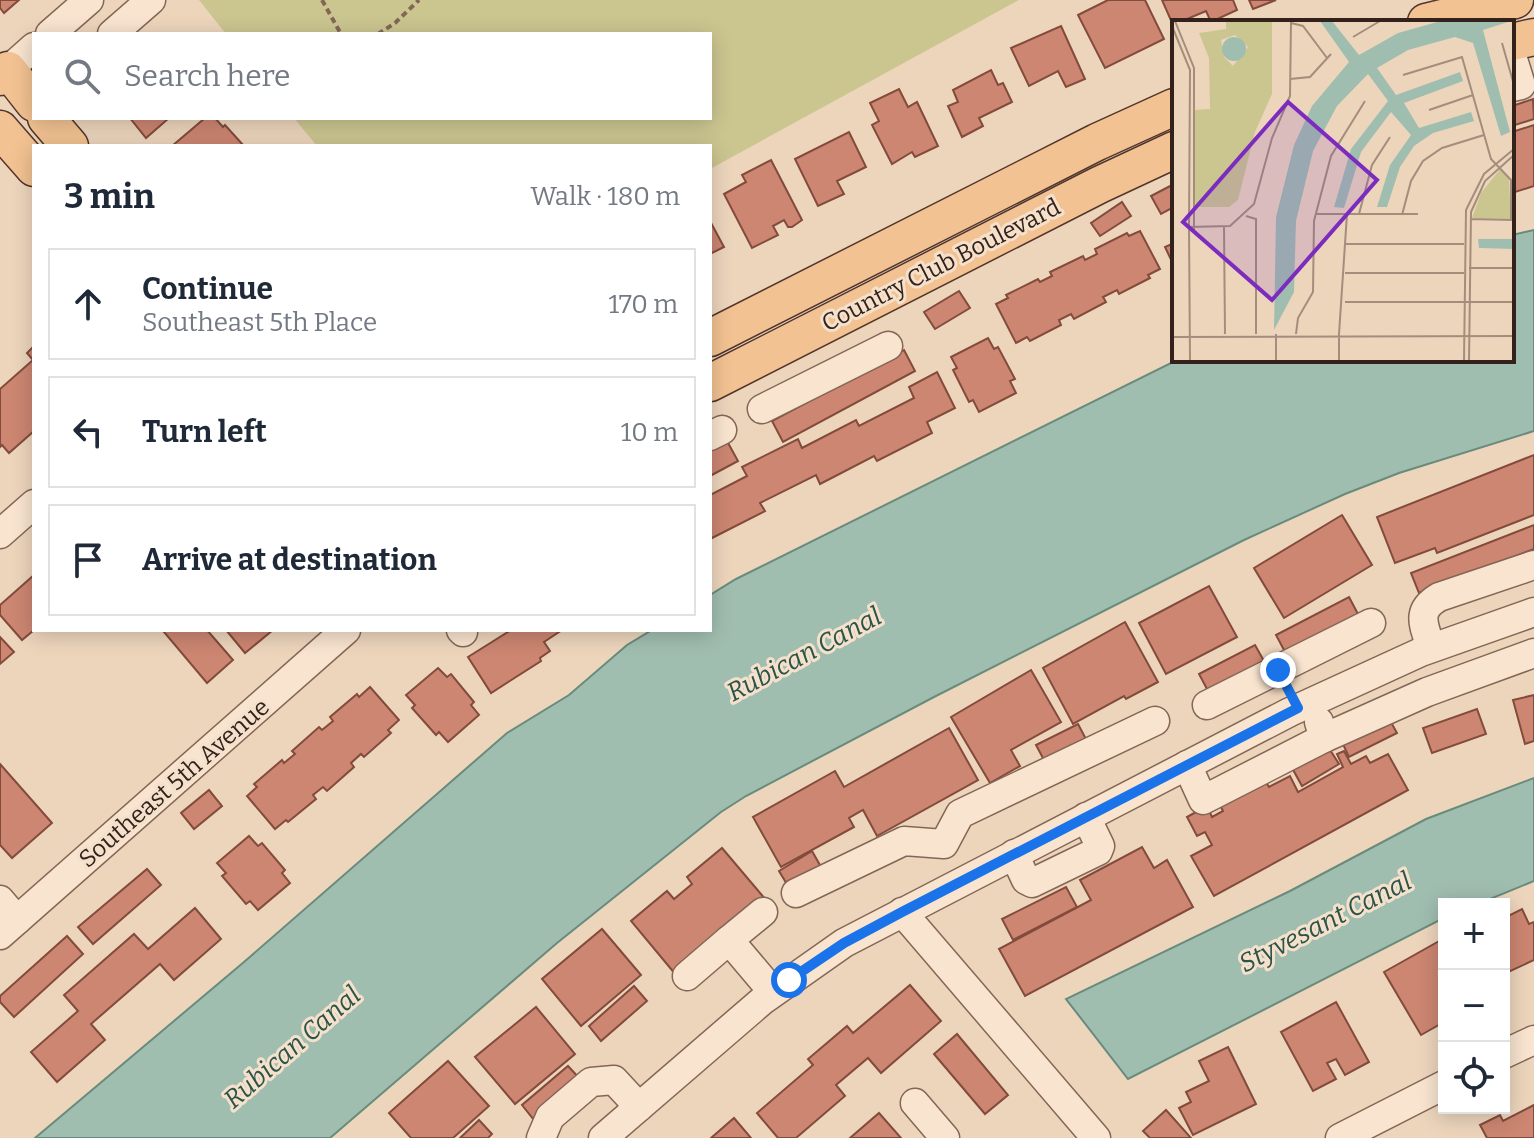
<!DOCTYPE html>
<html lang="en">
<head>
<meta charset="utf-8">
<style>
  body { margin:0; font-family:Bitter,serif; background:#f6f6f7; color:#1f2937 }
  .controls { position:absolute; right:24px; bottom:24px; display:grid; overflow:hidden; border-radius:0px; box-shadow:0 4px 20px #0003 }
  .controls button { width:72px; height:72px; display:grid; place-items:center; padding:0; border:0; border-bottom:2px solid #e0e1e3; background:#fff; color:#1f2937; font:40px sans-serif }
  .stop { position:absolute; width:24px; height:24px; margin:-18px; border:6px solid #1a73e8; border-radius:50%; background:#fff }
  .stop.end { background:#1a73e8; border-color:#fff; box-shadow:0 2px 8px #0008 }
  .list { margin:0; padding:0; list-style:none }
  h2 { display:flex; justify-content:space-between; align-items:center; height:104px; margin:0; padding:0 32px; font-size:34px }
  h2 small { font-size:26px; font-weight:400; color:#747a83 }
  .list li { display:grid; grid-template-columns:52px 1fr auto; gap:24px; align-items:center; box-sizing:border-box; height:112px; margin:0 16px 16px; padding:0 16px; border:2px solid #e0e1e3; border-radius:0px }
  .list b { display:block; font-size:30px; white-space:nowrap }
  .list p { margin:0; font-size:26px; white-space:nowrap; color:#747a83 }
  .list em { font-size:26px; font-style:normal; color:#747a83 }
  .icon { flex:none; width:44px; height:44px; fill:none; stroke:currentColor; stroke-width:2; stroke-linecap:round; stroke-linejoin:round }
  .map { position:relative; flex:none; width:1534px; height:1138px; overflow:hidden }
  .search { position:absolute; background:#fff; box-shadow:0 4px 20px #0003; left:32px; top:32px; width:680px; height:88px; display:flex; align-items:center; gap:20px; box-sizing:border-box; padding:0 28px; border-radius:0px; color:#747a83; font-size:30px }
  .panel { position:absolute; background:#fff; box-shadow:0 4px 20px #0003; left:32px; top:144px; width:680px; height:488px; border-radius:0px }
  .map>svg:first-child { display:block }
  .green { fill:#cbc690 }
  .water { fill:#a0beb0; stroke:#688b7c; stroke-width:2 }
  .building { fill:#cc8671; stroke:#834b3c; stroke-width:2 }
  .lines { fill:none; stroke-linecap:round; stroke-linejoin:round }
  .minor-casing { stroke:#846656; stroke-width:31 }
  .major-casing { stroke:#52352b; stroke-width:39 }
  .path { stroke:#846656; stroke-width:4; stroke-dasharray:6 4; stroke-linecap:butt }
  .minor { stroke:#f8e4cf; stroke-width:28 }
  .major { stroke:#f2c292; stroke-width:36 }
  .route { stroke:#1a73e8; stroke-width:10 }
  .labels { text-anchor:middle; stroke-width:6; stroke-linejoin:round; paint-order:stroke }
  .street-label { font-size:24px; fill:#33221b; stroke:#f5e1cb }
  .water-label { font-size:26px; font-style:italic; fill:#2a5349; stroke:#f5e1cb }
  .inset-road { fill:none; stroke:#a38d7c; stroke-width:2 }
  .view { fill:#7b2cbf; fill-opacity:0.15; stroke:#7b2cbf; stroke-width:4 }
  .inset-edge { fill:none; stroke:#33221b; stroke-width:4 }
</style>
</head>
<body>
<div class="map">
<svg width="1534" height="1138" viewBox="0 0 1534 1138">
  <rect width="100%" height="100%" fill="#edd5bc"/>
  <!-- green -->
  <polygon class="green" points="199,0 1019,0 710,169 710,146 317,146 294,118 710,118 710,34 226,34"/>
  <!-- water -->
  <g class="water">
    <polygon points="1534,230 1534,431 1399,473 1345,494 1244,540 934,697 746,796 721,812 557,943 330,1138 35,1138 244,962 507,733 569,695 627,645 652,630 710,630 710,595 736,579 1177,360 1512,360 1512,235"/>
    <polygon points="1534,778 1534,881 1478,904 1444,904 1444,918 1128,1079 1066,999 1290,891 1426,819"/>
  </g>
  <!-- building -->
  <g class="building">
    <polygon points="0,0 19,0 4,13 0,8"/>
    <polygon points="1108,0 1145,0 1164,39 1105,68 1078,15"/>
    <polygon points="1162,0 1233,0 1237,10 1211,22 1206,11 1180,22 1174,22 1173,25"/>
    <polygon points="1249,0 1276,0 1253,9"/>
    <polygon points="1061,26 1085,79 1066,87 1058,71 1029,86 1011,48"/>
    <polygon points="991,70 998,85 1003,83 1012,102 979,118 983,126 962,137 948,106 958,102 953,90"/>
    <polygon points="899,89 908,107 917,102 938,146 915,157 912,152 892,164 872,125 879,121 870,103"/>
    <polygon points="1533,99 1534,119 1512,126 1512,106"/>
    <polygon points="130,118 169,118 146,138"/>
    <polygon points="205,118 215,118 223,127 225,125 244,146 172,146"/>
    <polygon points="1534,125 1534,186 1512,193 1512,132"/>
    <polygon points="849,132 866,167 837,181 844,194 818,206 795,159"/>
    <polygon points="771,160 802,220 792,227 788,227 784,220 773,226 778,235 752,248 724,194 746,182 742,175"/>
    <polygon points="1174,184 1174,207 1161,214 1151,196"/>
    <polygon points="1122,202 1131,216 1100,236 1091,223"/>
    <polygon points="710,221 724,247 710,254"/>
    <polygon points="1140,231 1160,269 1148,275 1150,278 1119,294 1117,290 1103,297 1106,302 1074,319 1071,314 1059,320 1061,325 1030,341 1027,337 1016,343 996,304 1008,298 1006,295 1038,279 1040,282 1052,276 1050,272 1083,256 1085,260 1097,254 1095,249 1127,233 1129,236"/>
    <polygon points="1174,243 1174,266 1165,247"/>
    <polygon points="959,291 970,308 935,329 924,312"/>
    <polygon points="988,338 994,349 998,347 1015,379 1010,381 1016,393 979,412 973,400 969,402 953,370 957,368 951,357"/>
    <polygon points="34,346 34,431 9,453 2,445 0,447 0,389 33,360 27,353"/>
    <polygon points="904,350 915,371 783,442 772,421"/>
    <polygon points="937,372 955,408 927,422 932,433 877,461 874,456 820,484 816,475 760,503 765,511 710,539 710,495 747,476 742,467 798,439 802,448 856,420 859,426 914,398 909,387"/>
    <polygon points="727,441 738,461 710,476 710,449"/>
    <polygon points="1534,455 1534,515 1437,553 1435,548 1395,563 1377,517"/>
    <polygon points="1342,515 1372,565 1284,618 1254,568"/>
    <polygon points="1534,525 1534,549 1419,593 1411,573"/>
    <polygon points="34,575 34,630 22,640 0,615 0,605"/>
    <polygon points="1209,586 1237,637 1166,674 1139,623"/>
    <polygon points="1349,597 1358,614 1285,652 1276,635"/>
    <polygon points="1125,622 1158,682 1126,699 1124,696 1073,724 1043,668"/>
    <polygon points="167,630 207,630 233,660 207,683 164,632"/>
    <polygon points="226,630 273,630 245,653"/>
    <polygon points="511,630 562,630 544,642 550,651 540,658 541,661 491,693 468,657"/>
    <polygon points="0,637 14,652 0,664"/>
    <polygon points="1255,645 1264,661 1208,691 1199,674"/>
    <polygon points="438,668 447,677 451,674 474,702 471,705 479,715 448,742 439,732 436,735 412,708 415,705 406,695"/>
    <polygon points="1031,670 1061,722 1011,750 1020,766 990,783 951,717"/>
    <polygon points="370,687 399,720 388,730 391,733 364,757 361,754 351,763 354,767 327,791 323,787 313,795 316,799 288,822 286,820 275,829 247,796 257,787 254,784 282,760 284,763 295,754 292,751 319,727 322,730 333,721 330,717 357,694 359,697"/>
    <polygon points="1534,695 1534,741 1525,744 1513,700"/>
    <polygon points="1477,709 1486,734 1432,753 1423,728"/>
    <polygon points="1387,715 1397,733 1349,757 1340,738"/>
    <polygon points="1078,724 1087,741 1045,762 1036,745"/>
    <polygon points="949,728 978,780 877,836 863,810 849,818 854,827 781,867 753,817 835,771 844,787"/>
    <polygon points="1327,745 1339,764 1302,786 1291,766"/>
    <polygon points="1344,751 1351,764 1366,756 1370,763 1388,754 1408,790 1214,896 1191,856 1212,845 1205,832 1197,836 1187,817 1207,806 1212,817 1223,811 1218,801 1263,777 1269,787 1290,776 1298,792 1343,767 1337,754"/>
    <polygon points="0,764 52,823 12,858 0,845"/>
    <polygon points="209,790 222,806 194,829 181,813"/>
    <polygon points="249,836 258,846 262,843 285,870 282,873 290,883 258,910 250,901 246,904 222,876 226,873 217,863"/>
    <polygon points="1142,847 1154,868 1167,860 1193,907 1025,996 999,949 1091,900 1080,880"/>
    <polygon points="722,848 766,900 676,975 631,921 667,891 674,899 692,884 687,877"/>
    <polygon points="812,851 821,867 788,886 779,871"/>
    <polygon points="147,869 161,885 93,944 78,927"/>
    <polygon points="1066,887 1077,907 1013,940 1002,919"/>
    <polygon points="195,908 221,939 174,980 160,964 91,1024 105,1040 57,1082 31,1052 78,1011 64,995 134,934 148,949"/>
    <polygon points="1522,909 1529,924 1534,922 1534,960 1504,974 1504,918"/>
    <polygon points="602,929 641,975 581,1026 542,979"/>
    <polygon points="67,936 83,954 14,1017 0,1002 0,996"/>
    <polygon points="1441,940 1444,945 1444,1022 1421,1035 1384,972"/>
    <polygon points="910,985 941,1021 881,1073 868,1058 836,1085 845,1096 796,1138 778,1138 757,1113 813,1065 808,1059 847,1026 853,1033"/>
    <polygon points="634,986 647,1001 601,1041 589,1026"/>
    <polygon points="1336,1002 1369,1062 1345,1075 1336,1059 1327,1063 1336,1079 1313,1091 1281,1032"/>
    <polygon points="536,1007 575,1054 515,1104 475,1057"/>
    <polygon points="957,1034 1008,1095 985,1114 934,1054"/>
    <polygon points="1228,1047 1256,1104 1193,1135 1179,1108 1191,1102 1186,1092 1209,1081 1199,1061"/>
    <polygon points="448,1061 489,1106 453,1138 411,1138 389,1113"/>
    <polygon points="568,1066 581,1080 534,1120 522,1105"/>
    <polygon points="1534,1105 1534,1138 1487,1138 1480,1125 1500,1115 1503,1121"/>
    <polygon points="1166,1110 1191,1138 1150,1138 1143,1131"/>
    <polygon points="879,1113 901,1138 850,1138"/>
    <polygon points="734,1118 751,1138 711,1138"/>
    <polygon points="479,1120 492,1134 488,1138 460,1138"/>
  </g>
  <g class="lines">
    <defs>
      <g id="minor">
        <polyline points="50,34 89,0"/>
        <polyline points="112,34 151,0"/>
        <polyline points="1512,56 1521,85 1512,87"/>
        <polyline points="8,70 34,47"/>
        <polyline points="762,409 888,346"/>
        <polyline points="710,436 722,430"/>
        <polyline points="0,534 34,504"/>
        <polyline points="461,630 463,632"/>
        <path d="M1431 648C1424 625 1415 611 1439 597L1534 565"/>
        <polyline points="1207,705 1371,623"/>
        <polyline points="1324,738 1427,692 1534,653"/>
        <polyline points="1187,765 1203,800 1324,738 1319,722"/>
        <polyline points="1014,854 1026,880 1032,883 1098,851 1100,846 1086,817"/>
        <polyline points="796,893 904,841 944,844 960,814 1155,721"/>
        <polyline points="0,900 17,920"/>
        <polyline points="763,912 729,940 773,992"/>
        <polyline points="902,912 1096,1138"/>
        <polyline points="0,935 346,630"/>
        <polyline points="687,976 729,940"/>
        <polyline points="1504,1054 1534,1040"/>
        <polyline points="915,1103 945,1138"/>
        <polyline points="541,1138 550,1117 591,1082 614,1080 639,1107"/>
        <polyline points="603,1138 763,1000 844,943 1290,712 1421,652 1534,612"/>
        <polyline points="1340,1138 1444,1085"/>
      </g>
      <g id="major">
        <polyline points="1426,22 1515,0"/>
        <polyline points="1512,42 1534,37"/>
        <polyline points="0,77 8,70 34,103"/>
        <polyline points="46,118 70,146"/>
        <polyline points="0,129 34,168"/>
        <polyline points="710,338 1097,142 1174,107"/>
        <polyline points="710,383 1099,185 1174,150"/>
      </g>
    </defs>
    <!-- minor casing -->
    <use href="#minor" class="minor-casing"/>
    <!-- major casing -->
    <use href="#major" class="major-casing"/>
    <!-- path -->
    <g class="path">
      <polyline points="322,0 341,34"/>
      <polyline points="378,34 395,23 419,0"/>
    </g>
    <!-- minor -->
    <use href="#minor" class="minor"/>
    <!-- major -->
    <use href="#major" class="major"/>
  </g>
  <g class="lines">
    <!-- route -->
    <polyline class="route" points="789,980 844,943 902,912 1298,708 1278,670"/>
  </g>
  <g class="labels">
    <!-- street labels -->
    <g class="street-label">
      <text transform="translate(941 265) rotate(-27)" y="8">Country Club Boulevard</text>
      <text transform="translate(174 783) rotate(-41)" y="8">Southeast 5th Avenue</text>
    </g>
    <!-- water labels -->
    <g class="water-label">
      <text transform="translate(804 654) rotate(-28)" y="9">Rubican Canal</text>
      <text transform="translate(1325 922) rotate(-27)" y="9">Styvesant Canal</text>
      <text transform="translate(292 1047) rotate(-41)" y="9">Rubican Canal</text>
    </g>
  </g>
  <!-- overview -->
  <g transform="translate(1172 20)">
    <rect width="342" height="342" fill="#edd5bc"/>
    <path d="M54 1H100V74L83 112 66 180 57 187H23V90L38 89 37 38 27 13 54 9ZM63 15 76 27 61 46 52 37 49 20ZM329 148 337 158 339 199 300 198 309 173Z" fill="#cbc690" fill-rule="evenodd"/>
    <path d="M148 1H160L187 35 226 13 269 1H339L311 10 338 112 329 116 301 23 283 17 236 30 205 48 224 75 288 52 291 61 232 83 247 108 299 92 302 101 261 113 242 126 228 147 215 187H205L218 145 239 115 219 92 189 132 172 188 162 187 179 129 216 81 196 54 165 86 141 131 124 201 122 272 102 310 104 197 122 125 140 86 177 42ZM50 29a12 12 0 1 1 24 0a12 12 0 1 1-24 0ZM306 219H342V229L307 228Z" fill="#a0beb0"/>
    <path class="inset-road" d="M3 1 22 48V211M119 3 131 6 155 38M0 6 18 50 17 207M181 17 208 1M330 23 342 65M231 55 290 37 319 139 339 160V200M118 59 138 57 159 34M257 90 301 75M144 194H246M187 194 200 145 218 117M230 195 239 161 251 141 270 128 312 115M74 196 84 199V314M298 199 341 200M52 207 53 314M173 224H292M297 248H342M173 253H292M173 282H342M124 314 126 298 141 272 142 201 159 136 193 81M167 314 175 194M0 317 342 316M18 341 17 207 58 206 82 184 100 118 118 76 119 1M104 341V314M167 341V314M292 341 294 190 312 154 342 129M297 341 299 192 313 161 342 135"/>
    <path class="view" d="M116 82 205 160 100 280 11 202Z"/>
    <rect width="342" height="342" class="inset-edge"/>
  </g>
</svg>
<div class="controls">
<button>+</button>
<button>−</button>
<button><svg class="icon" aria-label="locate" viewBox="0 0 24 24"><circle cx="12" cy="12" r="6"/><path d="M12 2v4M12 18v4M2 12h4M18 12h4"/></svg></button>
</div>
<div class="stop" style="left:789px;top:980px"></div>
<div class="stop end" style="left:1278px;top:670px"></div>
<div class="search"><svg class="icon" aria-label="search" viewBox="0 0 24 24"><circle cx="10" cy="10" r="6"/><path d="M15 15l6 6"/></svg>Search here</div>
<section class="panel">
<h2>3 min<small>Walk · 180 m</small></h2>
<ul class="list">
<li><svg class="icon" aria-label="ahead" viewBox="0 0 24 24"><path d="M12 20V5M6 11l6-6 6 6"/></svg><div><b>Continue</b><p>Southeast 5th Place</p></div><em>170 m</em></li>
<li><svg class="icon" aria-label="left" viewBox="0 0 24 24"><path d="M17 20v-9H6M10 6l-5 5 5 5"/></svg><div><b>Turn left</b></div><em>10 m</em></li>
<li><svg class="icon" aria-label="arrive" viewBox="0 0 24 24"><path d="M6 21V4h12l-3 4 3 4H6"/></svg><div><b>Arrive at destination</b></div></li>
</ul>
</section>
</div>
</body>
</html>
